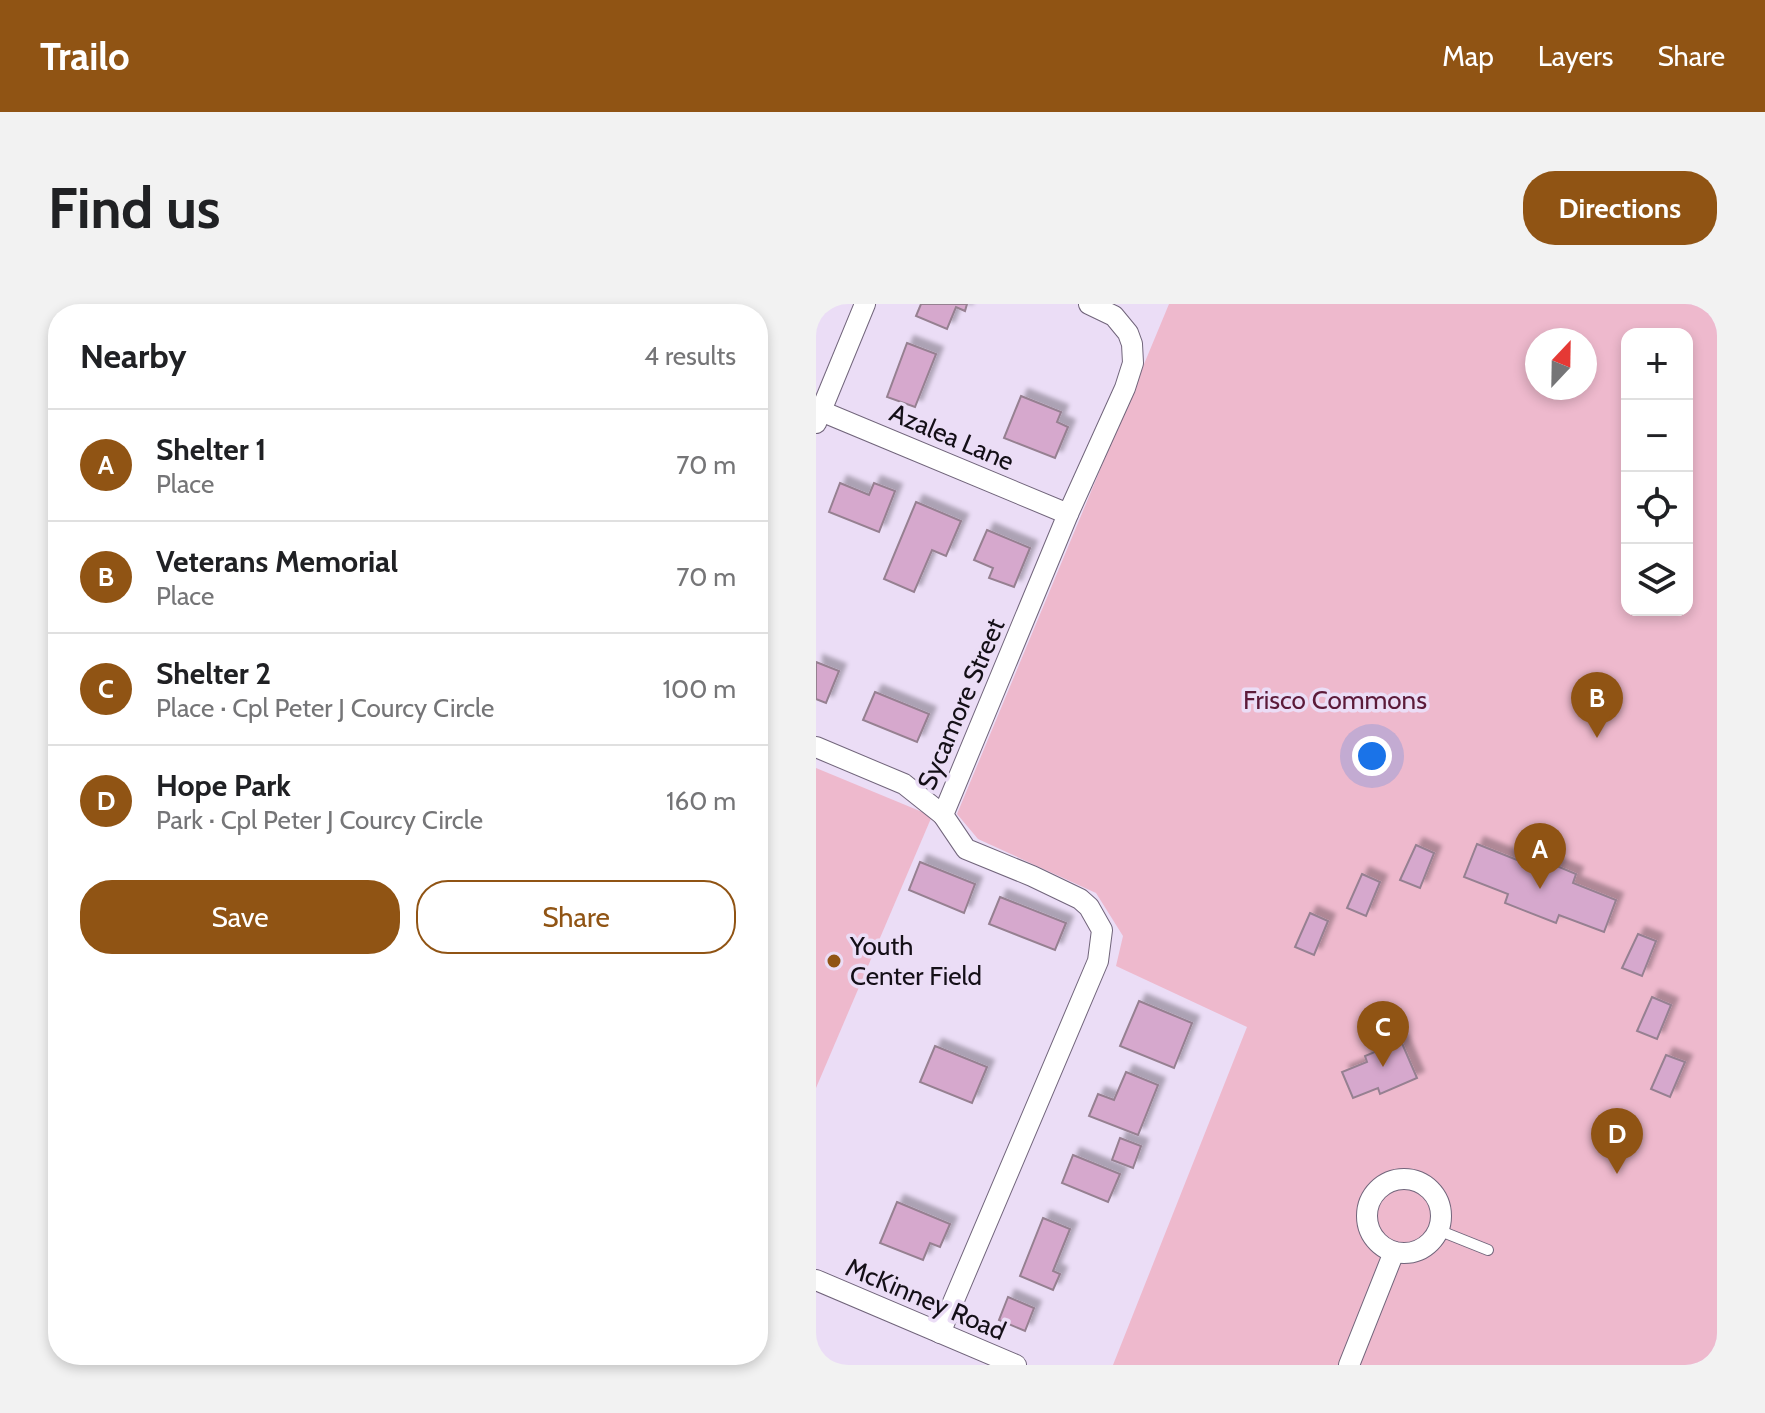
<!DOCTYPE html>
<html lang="en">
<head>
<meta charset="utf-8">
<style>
  body { margin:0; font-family:Cabin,sans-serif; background:#f2f2f2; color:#202124 }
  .controls { position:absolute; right:24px; top:24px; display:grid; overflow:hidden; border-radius:16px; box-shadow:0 4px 12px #0003 }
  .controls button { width:72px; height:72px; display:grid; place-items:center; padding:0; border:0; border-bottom:2px solid #e0e0e0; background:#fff; color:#202124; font:40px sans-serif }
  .compass { position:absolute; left:709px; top:24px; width:72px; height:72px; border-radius:50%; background:#fff; box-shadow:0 4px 12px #0003; rotate:22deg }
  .you { position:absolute; left:556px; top:452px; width:28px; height:28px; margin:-20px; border:6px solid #fff; border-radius:50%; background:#1a73e8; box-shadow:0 0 0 12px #1a73e833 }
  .badge { display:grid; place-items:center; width:52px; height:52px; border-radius:50%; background:#905414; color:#fff; font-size:26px; font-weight:700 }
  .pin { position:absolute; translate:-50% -66px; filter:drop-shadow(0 2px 4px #0008) }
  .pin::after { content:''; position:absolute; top:42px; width:28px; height:24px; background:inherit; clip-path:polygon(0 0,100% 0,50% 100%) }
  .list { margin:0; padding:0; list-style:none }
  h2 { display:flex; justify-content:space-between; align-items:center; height:104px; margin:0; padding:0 32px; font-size:34px }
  h2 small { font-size:26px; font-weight:400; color:#757577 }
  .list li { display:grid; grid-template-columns:52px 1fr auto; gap:24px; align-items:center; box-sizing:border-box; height:112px; padding:0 32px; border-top:2px solid #e0e0e0 }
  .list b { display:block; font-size:30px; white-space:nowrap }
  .list p { margin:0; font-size:26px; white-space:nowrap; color:#757577 }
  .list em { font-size:26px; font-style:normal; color:#757577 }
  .actions { display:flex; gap:16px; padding:24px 32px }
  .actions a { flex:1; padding:18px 0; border:2px solid #905414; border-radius:32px; text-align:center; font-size:28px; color:#905414 }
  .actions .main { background:#905414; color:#fff }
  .icon { flex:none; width:44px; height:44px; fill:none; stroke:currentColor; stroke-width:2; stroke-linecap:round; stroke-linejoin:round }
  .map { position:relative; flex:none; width:901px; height:1061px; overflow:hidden; border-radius:32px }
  header { display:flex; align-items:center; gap:48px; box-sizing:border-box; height:112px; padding:0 40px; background:#905414; color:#fff }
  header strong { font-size:38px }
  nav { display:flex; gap:44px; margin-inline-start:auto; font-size:28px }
  .intro { display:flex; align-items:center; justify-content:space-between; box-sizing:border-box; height:192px; padding:0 48px }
  h1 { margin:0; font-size:56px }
  .button { padding:20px 36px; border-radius:32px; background:#905414; color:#fff; font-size:28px; font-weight:700 }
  main { display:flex; gap:48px; padding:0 48px }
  aside { flex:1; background:#fff; border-radius:32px; box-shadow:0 4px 12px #0003 }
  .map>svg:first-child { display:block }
  .green { fill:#eeb9cd; fill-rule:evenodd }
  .building { fill:#d6a8cd; stroke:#968091; stroke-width:2; filter:url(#shadow) }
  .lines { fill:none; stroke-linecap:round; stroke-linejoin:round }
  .service-casing { stroke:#71657b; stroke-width:12 }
  .minor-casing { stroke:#71657b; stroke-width:22 }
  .service { stroke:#fff; stroke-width:10 }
  .minor { stroke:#fff; stroke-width:20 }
  .poi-dot { fill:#905414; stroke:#ebddf6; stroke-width:3 }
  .labels { text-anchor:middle; stroke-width:7; stroke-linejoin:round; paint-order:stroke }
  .street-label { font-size:26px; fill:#140f17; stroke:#ebddf6 }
  .park-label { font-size:26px; fill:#5c1a39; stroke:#ebddf6 }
  .poi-label { font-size:26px; fill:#140f17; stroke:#ebddf6; text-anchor:start }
</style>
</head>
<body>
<header>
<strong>Trailo</strong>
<nav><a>Map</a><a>Layers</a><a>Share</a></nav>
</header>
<div class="intro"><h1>Find us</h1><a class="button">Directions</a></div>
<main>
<aside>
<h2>Nearby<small>4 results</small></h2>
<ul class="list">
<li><span class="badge">A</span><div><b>Shelter 1</b><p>Place</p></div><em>70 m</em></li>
<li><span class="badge">B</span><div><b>Veterans Memorial</b><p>Place</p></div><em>70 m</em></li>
<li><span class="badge">C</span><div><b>Shelter 2</b><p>Place · Cpl Peter J Courcy Circle</p></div><em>100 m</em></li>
<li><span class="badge">D</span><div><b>Hope Park</b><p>Park · Cpl Peter J Courcy Circle</p></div><em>160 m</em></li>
</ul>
<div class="actions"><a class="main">Save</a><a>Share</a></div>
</aside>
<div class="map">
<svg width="901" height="1061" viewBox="0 0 901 1061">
  <defs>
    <filter id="shadow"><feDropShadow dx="7" dy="-7" stdDeviation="2" flood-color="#0004"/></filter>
  </defs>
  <rect width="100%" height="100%" fill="#ebddf6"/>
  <!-- green -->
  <g class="green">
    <path d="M353 0H901V1061H297L431 723 300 662 307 632 280 589 162 535 141 510ZM811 30H871V306H811ZM721 36H769V84H721Z"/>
    <polygon points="0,464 116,512 0,784"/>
  </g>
  <!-- building -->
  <g class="building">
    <polygon points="105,0 151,0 149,7 140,3 131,25 100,12"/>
    <polygon points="91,39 120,50 99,103 71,93"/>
    <polygon points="205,92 245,108 241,118 252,123 239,154 188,134"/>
    <polygon points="24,179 53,191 58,179 79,187 63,228 13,208"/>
    <polygon points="100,198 145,217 130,252 116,246 98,288 68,275"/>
    <polygon points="171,226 214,244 198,283 173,274 177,264 158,256"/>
    <polygon points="0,358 23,367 10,399 0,395"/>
    <polygon points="59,388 113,410 101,438 47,416"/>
    <polygon points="661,540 706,558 710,549 760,570 757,579 800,596 788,628 743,611 740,619 689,599 692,590 648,573"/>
    <polygon points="600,541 618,549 604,584 584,576"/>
    <polygon points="104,558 159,580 148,609 93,586"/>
    <polygon points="546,570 564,578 550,612 531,604"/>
    <polygon points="184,593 250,619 239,646 173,620"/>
    <polygon points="494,609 512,617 498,651 479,643"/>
    <polygon points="822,630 840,637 826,672 806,664"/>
    <polygon points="836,693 855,701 841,735 821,727"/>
    <polygon points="323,697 376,719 358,764 304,742"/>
    <polygon points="585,737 601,774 564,790 562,784 537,794 526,768 551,758 549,752"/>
    <polygon points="119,742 171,763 156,799 104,778"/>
    <polygon points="850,751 869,758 854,793 835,785"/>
    <polygon points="310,768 342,781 322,831 273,812 282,790 298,796"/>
    <polygon points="304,834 325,842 317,864 296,856"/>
    <polygon points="257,851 304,870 292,898 246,879"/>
    <polygon points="81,898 134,920 124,943 114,939 107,956 64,939"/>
    <polygon points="227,914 254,925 237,967 244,970 237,986 204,972"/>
    <polygon points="192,993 218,1004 209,1027 183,1016"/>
  </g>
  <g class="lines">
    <defs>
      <polyline id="service" points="622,926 672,946"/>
      <g id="minor">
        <polyline points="0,105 252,210"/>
        <polyline points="0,119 49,0"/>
        <polyline points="0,443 88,480 127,511"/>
        <circle cx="588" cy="912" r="37"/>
        <polyline points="0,976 200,1061"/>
        <polyline points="124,1029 282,657 286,626 273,603 264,595 216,572 150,545 127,511 252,210 309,84 317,59 316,40 312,29 298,12 273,0"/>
        <polyline points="533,1061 578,948"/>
      </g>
    </defs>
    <!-- service casing -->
    <use href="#service" class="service-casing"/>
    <!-- minor casing -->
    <use href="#minor" class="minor-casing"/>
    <!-- service -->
    <use href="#service" class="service"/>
    <!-- minor -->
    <use href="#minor" class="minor"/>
  </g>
  <!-- markers -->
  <circle class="poi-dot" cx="18" cy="657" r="8"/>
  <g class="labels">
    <!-- street labels -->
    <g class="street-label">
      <text transform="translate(136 133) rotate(23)" y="9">Azalea Lane</text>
      <text transform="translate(145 400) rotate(-67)" y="9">Sycamore Street</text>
      <text transform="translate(110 995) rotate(23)" y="9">McKinney Road</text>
    </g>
    <!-- park labels -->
    <g class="park-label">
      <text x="519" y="405">Frisco Commons</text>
    </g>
    <!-- poi labels -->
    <g class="poi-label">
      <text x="34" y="651">Youth<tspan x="34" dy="30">Center Field</tspan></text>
    </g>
  </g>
</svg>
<div class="controls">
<button>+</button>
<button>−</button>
<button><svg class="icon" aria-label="locate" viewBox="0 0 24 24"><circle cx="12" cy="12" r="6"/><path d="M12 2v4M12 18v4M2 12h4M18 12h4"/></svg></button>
<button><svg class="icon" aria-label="layers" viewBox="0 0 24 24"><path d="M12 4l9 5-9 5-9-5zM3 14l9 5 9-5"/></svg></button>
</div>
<svg class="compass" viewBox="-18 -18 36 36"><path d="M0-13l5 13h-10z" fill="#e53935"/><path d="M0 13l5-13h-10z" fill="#757577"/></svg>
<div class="you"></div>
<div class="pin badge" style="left:724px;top:585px">A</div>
<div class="pin badge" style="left:781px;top:434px">B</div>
<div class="pin badge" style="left:567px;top:763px">C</div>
<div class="pin badge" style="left:801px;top:870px">D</div>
</div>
</main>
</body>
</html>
